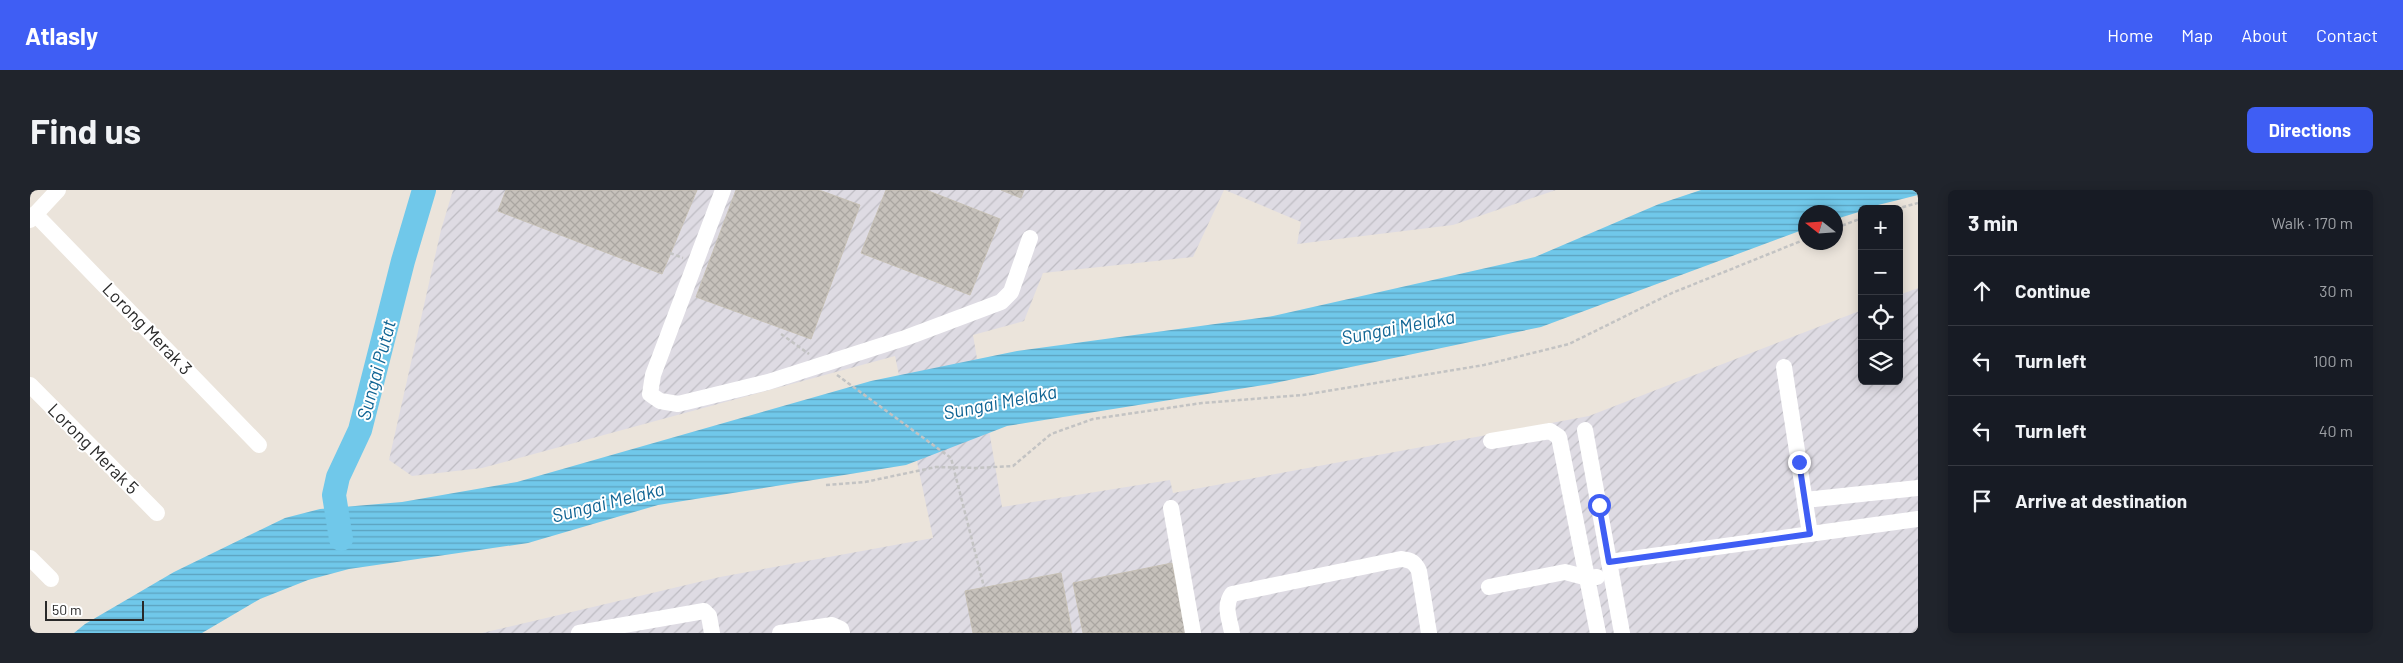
<!DOCTYPE html>
<html lang="en">
<head>
<meta charset="utf-8">
<style>
  body { margin:0; font-family:Barlow,sans-serif; background:#20242c; color:#f1f3f6 }
  .controls { position:absolute; right:15px; top:15px; display:grid; overflow:hidden; border-radius:8px; box-shadow:0 2px 12px #0003 }
  .controls button { width:45px; height:45px; display:grid; place-items:center; padding:0; border:0; border-bottom:1px solid #363941; background:#171b24; color:#f1f3f6; font:25px sans-serif }
  .compass { position:absolute; left:1768px; top:15px; width:45px; height:45px; border-radius:50%; background:#171b24; box-shadow:0 2px 12px #0003; rotate:287deg }
  .scale { position:absolute; left:15px; bottom:12px; width:99px; box-sizing:border-box; padding-left:5px; border:2px solid #292929; border-top:0; font-size:14px; line-height:18px; white-space:nowrap; color:#292929; -webkit-text-stroke:4px #fff; paint-order:stroke }
  .stop { position:absolute; width:15px; height:15px; margin:-11px; border:4px solid #3f5ef4; border-radius:50%; background:#fff }
  .stop.end { background:#3f5ef4; border-color:#fff; box-shadow:0 1px 5px #0008 }
  .list { margin:0; padding:0; list-style:none }
  h2 { display:flex; justify-content:space-between; align-items:center; height:65px; margin:0; padding:0 20px; font-size:21px }
  h2 small { font-size:16px; font-weight:400; color:#9ea1a6 }
  .list li { display:grid; grid-template-columns:32px 1fr auto; gap:15px; align-items:center; box-sizing:border-box; height:70px; padding:0 20px; border-top:1px solid #363941 }
  .list b { display:block; font-size:19px; white-space:nowrap }
  .list em { font-size:16px; font-style:normal; color:#9ea1a6 }
  .icon { flex:none; width:28px; height:28px; fill:none; stroke:currentColor; stroke-width:2; stroke-linecap:round; stroke-linejoin:round }
  .map { position:relative; flex:none; width:1888px; height:443px; overflow:hidden; border-radius:8px }
  header { display:flex; align-items:center; gap:30px; box-sizing:border-box; height:70px; padding:0 25px; background:#3f5ef4; color:#fff }
  header strong { font-size:24px }
  nav { display:flex; gap:28px; margin-inline-start:auto; font-size:18px }
  .intro { display:flex; align-items:center; justify-content:space-between; box-sizing:border-box; height:120px; padding:0 30px }
  h1 { margin:0; font-size:35px }
  .button { padding:12px 22px; border-radius:8px; background:#3f5ef4; color:#fff; font-size:18px; font-weight:700 }
  main { display:flex; gap:30px; padding:0 30px }
  aside { flex:1; background:#171b24; border-radius:8px; box-shadow:0 2px 12px #0003 }
  .map>svg:first-child { display:block }
  .industrial { fill:url(#industrial-furrows) }
  .water { fill:url(#water-rules) }
  .lines { fill:none; stroke-linecap:round; stroke-linejoin:round }
  .river { stroke:#70c8ea; stroke-width:24 }
  .building { fill:url(#building-cross-hatch); stroke:#c6c0b5 }
  .path { stroke:#c3c3c3; stroke-width:2.5; stroke-dasharray:4 2.5; stroke-linecap:butt }
  .minor { stroke:#fff; stroke-width:16 }
  .route { stroke:#3f5ef4; stroke-width:6 }
  .labels { text-anchor:middle; stroke-width:4; stroke-linejoin:round; paint-order:stroke }
  .street-label { font-size:18px; fill:#292929; stroke:#fff }
  .water-label { font-size:19px; font-style:italic; fill:#116594; stroke:#fff }
</style>
</head>
<body>
<header>
<strong>Atlasly</strong>
<nav><a>Home</a><a>Map</a><a>About</a><a>Contact</a></nav>
</header>
<div class="intro"><h1>Find us</h1><a class="button">Directions</a></div>
<main>
<div class="map">
<svg width="1888" height="443" viewBox="0 0 1888 443">
  <defs>
    <pattern id="industrial-furrows" width="10" height="10" patternUnits="userSpaceOnUse" patternTransform="scale(1.25)"><rect width="10" height="10" fill="#dedbe3"/><path d="M-1 1l2-2M0 10L10 0M9 11l2-2" fill="none" stroke="#bebcc3"/></pattern>
    <pattern id="water-rules" width="6" height="5" patternUnits="userSpaceOnUse" patternTransform="scale(1.25)"><rect width="6" height="5" fill="#70c8ea"/><path d="M0 2.5h6" fill="none" stroke="#5ca2be"/></pattern>
    <pattern id="building-cross-hatch" width="8" height="8" patternUnits="userSpaceOnUse" patternTransform="scale(1.25)"><rect width="8" height="8" fill="#c6c1bb"/><path d="M0 0l8 8M0 8l8-8" fill="none" stroke="#aaa6a1"/></pattern>
  </defs>
  <rect width="100%" height="100%" fill="#ebe4db"/>
  <!-- industrial -->
  <g class="industrial">
    <polygon points="423,0 1194,0 1163,67 1013,83 994,131 943,145 972,317 1140,290 1143,303 1559,226 1832,120 1832,191 1869,191 1869,105 1888,98 1888,443 452,443 690,387 903,348 865,166 452,278 382,286 359,270 411,40"/>
    <polygon points="1195,0 1526,0 1423,35 1267,54 1271,32"/>
  </g>
  <!-- water -->
  <polygon class="water" points="1671,0 1888,0 1888,5 1832,19 1832,21 1806,29 1806,22 1776,22 1775,39 1511,137 1240,194 977,236 876,275 628,315 498,353 319,379 278,390 230,409 172,443 44,443 55,434 144,382 255,328 290,319 372,312 487,292 841,191 987,161 1243,126 1505,67 1629,14"/>
  <g class="lines">
    <!-- river -->
    <polyline class="river" points="311,349 304,305 308,287 330,240 373,71 394,0"/>
  </g>
  <!-- building -->
  <g class="building">
    <polygon points="476,0 667,0 632,84 468,21"/>
    <polygon points="706,0 789,0 830,15 781,149 666,107"/>
    <polygon points="856,0 896,0 970,29 940,105 831,63"/>
    <polygon points="971,0 994,0 991,8"/>
    <polygon points="1142,373 1156,443 1053,443 1043,393"/>
    <polygon points="1031,383 1042,443 943,443 935,401"/>
  </g>
  <g class="lines">
    <!-- path -->
    <g class="path">
      <polyline points="1866,19 1888,13"/>
      <polyline points="1806,38 1832,28"/>
      <polyline points="640,63 653,68"/>
      <polyline points="751,144 779,164"/>
      <polyline points="807,185 921,268 954,397"/>
      <polyline points="796,295 835,292 906,277 947,278 983,276 1021,244 1063,229 1172,213 1273,205 1454,175 1539,154 1642,103 1776,49"/>
    </g>
    <!-- minor -->
    <g class="minor">
      <polyline points="693,0 623,185 620,204 630,211 648,214 738,192 878,147 971,112 981,102 1000,48"/>
      <polyline points="5,24 229,255"/>
      <polyline points="0,30 28,0"/>
      <polyline points="1754,177 1780,344"/>
      <polyline points="0,195 127,323"/>
      <polyline points="1555,240 1592,443"/>
      <polyline points="1461,251 1520,241 1529,247 1568,443"/>
      <polyline points="1775,310 1888,298"/>
      <polyline points="1141,318 1163,443"/>
      <polyline points="0,368 21,389"/>
      <polyline points="1579,372 1888,329"/>
      <polyline points="1459,397 1535,382 1558,388 1567,387"/>
      <polyline points="549,443 674,421 679,426 682,443"/>
      <polyline points="750,443 802,435 811,439 812,443"/>
      <path d="M1202 443C1200 430 1193 416 1202 404L1371 369C1381 370 1385 372 1389 381L1399 443"/>
    </g>
  </g>
  <g class="lines">
    <!-- route -->
    <polyline class="route" points="1569,315 1579,372 1780,344 1769,272"/>
  </g>
  <g class="labels">
    <!-- street labels -->
    <g class="street-label">
      <text transform="translate(117 139) rotate(46)" y="6">Lorong Merak 3</text>
      <text transform="translate(63 259) rotate(45)" y="6">Lorong Merak 5</text>
    </g>
    <!-- water labels -->
    <g class="water-label">
      <text transform="translate(1368 137) rotate(-11)" y="7">Sungai Melaka</text>
      <text transform="translate(346 180) rotate(-75)" y="7">Sungai Putat</text>
      <text transform="translate(970 212) rotate(-11)" y="7">Sungai Melaka</text>
      <text transform="translate(578 312) rotate(-14)" y="7">Sungai Melaka</text>
    </g>
  </g>
</svg>
<div class="controls">
<button>+</button>
<button>−</button>
<button><svg class="icon" aria-label="locate" viewBox="0 0 24 24"><circle cx="12" cy="12" r="6"/><path d="M12 2v4M12 18v4M2 12h4M18 12h4"/></svg></button>
<button><svg class="icon" aria-label="layers" viewBox="0 0 24 24"><path d="M12 4l9 5-9 5-9-5zM3 14l9 5 9-5"/></svg></button>
</div>
<svg class="compass" viewBox="-18 -18 36 36"><path d="M0-13l5 13h-10z" fill="#e53935"/><path d="M0 13l5-13h-10z" fill="#9ea1a6"/></svg>
<div class="scale">50 m</div>
<div class="stop" style="left:1569px;top:315px"></div>
<div class="stop end" style="left:1769px;top:272px"></div>
</div>
<aside>
<h2>3 min<small>Walk · 170 m</small></h2>
<ul class="list">
<li><svg class="icon" aria-label="ahead" viewBox="0 0 24 24"><path d="M12 20V5M6 11l6-6 6 6"/></svg><div><b>Continue</b></div><em>30 m</em></li>
<li><svg class="icon" aria-label="left" viewBox="0 0 24 24"><path d="M17 20v-9H6M10 6l-5 5 5 5"/></svg><div><b>Turn left</b></div><em>100 m</em></li>
<li><svg class="icon" aria-label="left" viewBox="0 0 24 24"><path d="M17 20v-9H6M10 6l-5 5 5 5"/></svg><div><b>Turn left</b></div><em>40 m</em></li>
<li><svg class="icon" aria-label="arrive" viewBox="0 0 24 24"><path d="M6 21V4h12l-3 4 3 4H6"/></svg><div><b>Arrive at destination</b></div></li>
</ul>
</aside>
</main>
</body>
</html>
